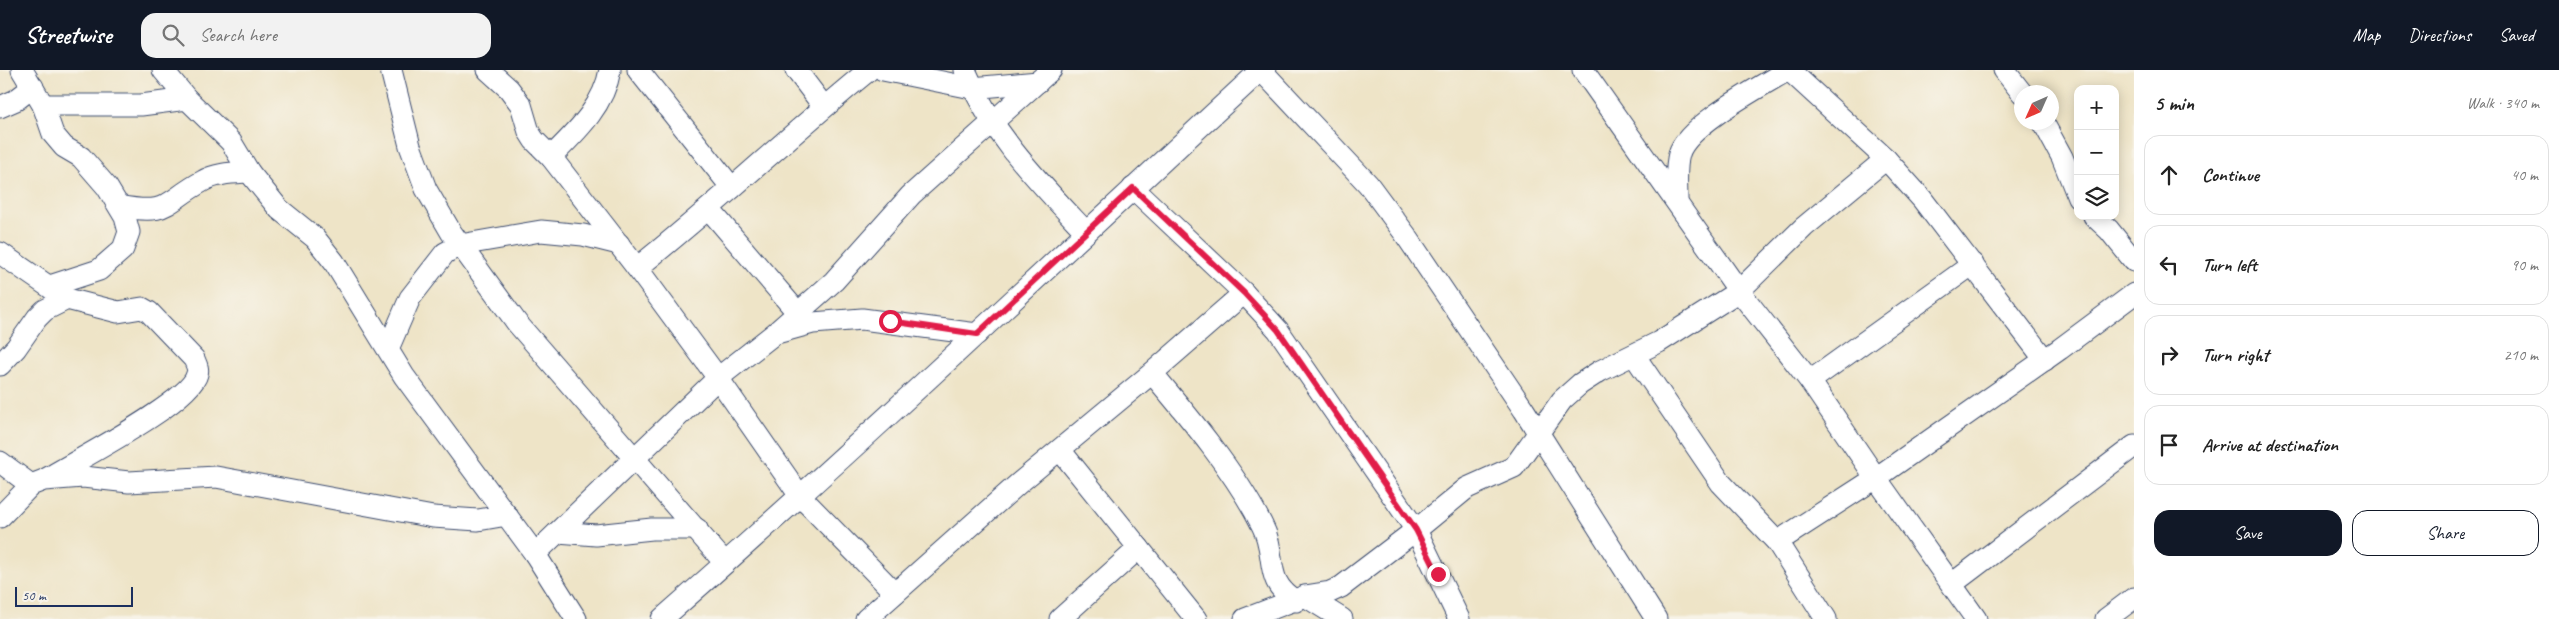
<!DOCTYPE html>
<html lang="en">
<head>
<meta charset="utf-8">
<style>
  body { margin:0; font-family:Caveat,sans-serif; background:#f2f2f2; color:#222 }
  .controls { position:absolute; right:15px; top:15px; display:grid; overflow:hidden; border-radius:10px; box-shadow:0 2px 12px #0003 }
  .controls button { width:45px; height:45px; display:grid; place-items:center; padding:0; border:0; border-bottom:1px solid #e0e0e0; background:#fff; color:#222; font:25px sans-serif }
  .compass { position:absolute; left:2014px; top:15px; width:45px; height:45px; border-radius:50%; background:#fff; box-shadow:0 2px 12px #0003; rotate:225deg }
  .scale { position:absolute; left:15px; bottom:12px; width:118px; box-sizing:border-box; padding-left:5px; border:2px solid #1b2f5e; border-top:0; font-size:14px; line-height:18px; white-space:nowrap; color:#1b2f5e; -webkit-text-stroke:4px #f7f3e8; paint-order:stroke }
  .stop { position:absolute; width:15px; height:15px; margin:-11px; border:4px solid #e11d48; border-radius:50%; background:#fff }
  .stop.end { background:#e11d48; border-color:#fff; box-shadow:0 1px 5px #0008 }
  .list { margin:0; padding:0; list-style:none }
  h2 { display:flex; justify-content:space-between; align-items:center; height:65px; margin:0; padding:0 20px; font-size:21px }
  h2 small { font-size:16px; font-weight:400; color:#767676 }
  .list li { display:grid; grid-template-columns:32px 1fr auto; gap:15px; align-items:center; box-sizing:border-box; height:80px; margin:0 10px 10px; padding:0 10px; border:1px solid #e0e0e0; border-radius:15px }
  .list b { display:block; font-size:19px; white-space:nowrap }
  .list em { font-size:16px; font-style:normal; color:#767676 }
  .actions { display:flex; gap:10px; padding:15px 20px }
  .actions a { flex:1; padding:11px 0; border:1px solid #111827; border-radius:15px; text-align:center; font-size:18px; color:#111827 }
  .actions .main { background:#111827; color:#fff }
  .icon { flex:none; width:28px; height:28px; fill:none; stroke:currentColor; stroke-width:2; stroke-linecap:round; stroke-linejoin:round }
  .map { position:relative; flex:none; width:2134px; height:549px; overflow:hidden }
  header { display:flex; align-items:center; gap:30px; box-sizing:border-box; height:70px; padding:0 25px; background:#111827; color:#fff }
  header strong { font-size:24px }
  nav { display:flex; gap:28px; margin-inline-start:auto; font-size:18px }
  .search { width:350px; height:45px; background:#f2f2f2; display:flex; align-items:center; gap:12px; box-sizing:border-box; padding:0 18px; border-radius:15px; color:#767676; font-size:19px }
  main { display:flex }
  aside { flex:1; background:#fff }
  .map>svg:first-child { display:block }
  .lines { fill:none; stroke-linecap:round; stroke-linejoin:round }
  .minor-casing { stroke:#3b4a6e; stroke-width:23 }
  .minor { stroke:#fff; stroke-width:21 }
  .route { stroke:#e11d48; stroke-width:6 }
</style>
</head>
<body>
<header>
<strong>Streetwise</strong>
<div class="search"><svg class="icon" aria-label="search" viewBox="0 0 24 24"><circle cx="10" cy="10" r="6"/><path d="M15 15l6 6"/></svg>Search here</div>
<nav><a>Map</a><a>Directions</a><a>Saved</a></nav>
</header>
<main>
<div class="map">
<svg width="2134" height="549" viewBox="0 0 2134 549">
  <rect width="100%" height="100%" fill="#f7f3e8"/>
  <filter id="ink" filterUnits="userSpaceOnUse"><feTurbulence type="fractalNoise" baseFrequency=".02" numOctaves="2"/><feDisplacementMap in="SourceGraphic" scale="10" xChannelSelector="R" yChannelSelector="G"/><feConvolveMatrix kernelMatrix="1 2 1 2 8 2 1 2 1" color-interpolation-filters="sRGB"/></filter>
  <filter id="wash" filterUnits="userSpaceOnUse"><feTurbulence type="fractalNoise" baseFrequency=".0096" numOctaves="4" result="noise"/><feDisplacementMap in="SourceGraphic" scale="20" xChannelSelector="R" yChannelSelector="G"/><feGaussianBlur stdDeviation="1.12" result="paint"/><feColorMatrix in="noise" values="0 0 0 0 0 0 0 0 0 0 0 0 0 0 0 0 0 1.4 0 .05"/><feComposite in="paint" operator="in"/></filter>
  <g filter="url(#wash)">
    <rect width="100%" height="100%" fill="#eee4c7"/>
  </g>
  <g filter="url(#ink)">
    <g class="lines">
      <defs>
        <g id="minor">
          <polyline points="22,0 43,35 53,64 64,77 81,87 107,117 125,147 129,162 123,179 99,200 50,216"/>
          <polyline points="163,0 187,29 231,72 249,102 279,139 315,168 334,192 404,306 535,484 576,549"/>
          <polyline points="391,0 410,76 426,119 451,162 517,253 725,493"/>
          <polyline points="488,0 509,19 521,35 529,62 534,70 551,87 637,198 718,308 800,426 895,523"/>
          <polyline points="638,0 732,118"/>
          <polyline points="796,0 824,37"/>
          <polyline points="883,0 972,18 1038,12"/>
          <path d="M965 0C992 65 1038 111 1085 161"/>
          <polyline points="1261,0 1368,114 1405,164 1524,340 1656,549"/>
          <polyline points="1583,0 1739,221 1810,311 1876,408 1976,549"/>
          <polyline points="1789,0 1886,89 1922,129 2045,290"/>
          <polyline points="2004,0 2022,23"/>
          <polyline points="43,35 141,35 187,29"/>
          <polyline points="0,37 16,30 33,17"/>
          <polyline points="2043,52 2062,87 2078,127"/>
          <path d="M551 87C576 62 604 36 610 0"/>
          <polyline points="1133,118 1244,223 1278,260 1416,460 1459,549"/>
          <path d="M1677 130C1677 115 1675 98 1679 84 1687 55 1762 16 1788 0"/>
          <path d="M119 136C170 146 163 133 203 111 216 103 234 103 249 102"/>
          <polyline points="709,139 797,242"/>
          <polyline points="2094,146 2109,160 2134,191"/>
          <polyline points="0,183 61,225"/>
          <path d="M637 198C717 135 790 64 869 0"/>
          <polyline points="777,263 813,253 862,249 977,264"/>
          <polyline points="388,279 410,228 445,183 460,175 541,161 583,165 619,174"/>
          <polyline points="1634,285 1721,413 1777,472 1826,549"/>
          <path d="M0 295 16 278 37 248 45 240 67 229 118 242 142 238 149 242 194 289C196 294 199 299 197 304 191 332 75 391 46 409"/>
          <path d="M1152 303C1190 348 1236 403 1262 455 1278 485 1262 511 1296 531"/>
          <polyline points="1810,311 1973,194"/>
          <polyline points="1060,380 1196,549"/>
          <polyline points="0,392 31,415"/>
          <polyline points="0,447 31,415 44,410 83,407 129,412 216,407 433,447 478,450 507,445"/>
          <polyline points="558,462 596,465 652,459 697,459"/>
          <polyline points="1777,472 1876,408 2060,279 2134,224"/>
          <polyline points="535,484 718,308 774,264 834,211 911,125 1051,0"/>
          <polyline points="1952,514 2134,376"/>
          <polyline points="1305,526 1342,549"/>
          <path d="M662 549C866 370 1062 184 1261 0"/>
          <polyline points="866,549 1018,414 1152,303 1244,223"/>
          <polyline points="1060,549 1139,478"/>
          <polyline points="1245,549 1305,526 1330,522 1341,517 1416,460 1467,418 1514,397 1562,330 1580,314 1600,301 1659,272 1739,221 1804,157 1886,89"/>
          <polyline points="2106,549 2134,528"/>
        </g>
      </defs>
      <!-- minor casing -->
      <use href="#minor" class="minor-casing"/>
      <!-- minor -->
      <use href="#minor" class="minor"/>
    </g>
  </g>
  <g class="lines" filter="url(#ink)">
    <!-- route -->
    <polyline class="route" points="890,251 977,264 1133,118 1244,223 1278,260 1416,460 1438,504"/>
  </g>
</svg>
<div class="controls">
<button>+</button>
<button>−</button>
<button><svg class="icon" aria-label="layers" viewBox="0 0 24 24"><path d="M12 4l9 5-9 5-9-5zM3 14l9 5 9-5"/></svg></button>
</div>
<svg class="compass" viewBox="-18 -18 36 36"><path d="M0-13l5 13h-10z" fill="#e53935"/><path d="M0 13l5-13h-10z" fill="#767676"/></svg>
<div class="scale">50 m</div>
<div class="stop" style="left:890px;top:251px"></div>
<div class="stop end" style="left:1438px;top:504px"></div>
</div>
<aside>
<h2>5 min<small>Walk · 340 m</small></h2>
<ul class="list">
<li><svg class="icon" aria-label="ahead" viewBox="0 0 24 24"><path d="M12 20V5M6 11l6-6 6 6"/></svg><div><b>Continue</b></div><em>40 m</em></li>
<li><svg class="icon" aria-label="left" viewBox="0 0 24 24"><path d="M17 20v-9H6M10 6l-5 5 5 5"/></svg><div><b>Turn left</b></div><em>90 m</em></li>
<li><svg class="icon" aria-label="right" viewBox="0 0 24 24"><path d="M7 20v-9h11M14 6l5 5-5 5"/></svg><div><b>Turn right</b></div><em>210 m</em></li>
<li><svg class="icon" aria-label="arrive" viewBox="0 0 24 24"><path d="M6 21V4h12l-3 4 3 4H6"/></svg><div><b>Arrive at destination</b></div></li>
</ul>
<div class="actions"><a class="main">Save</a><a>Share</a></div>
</aside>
</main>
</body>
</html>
